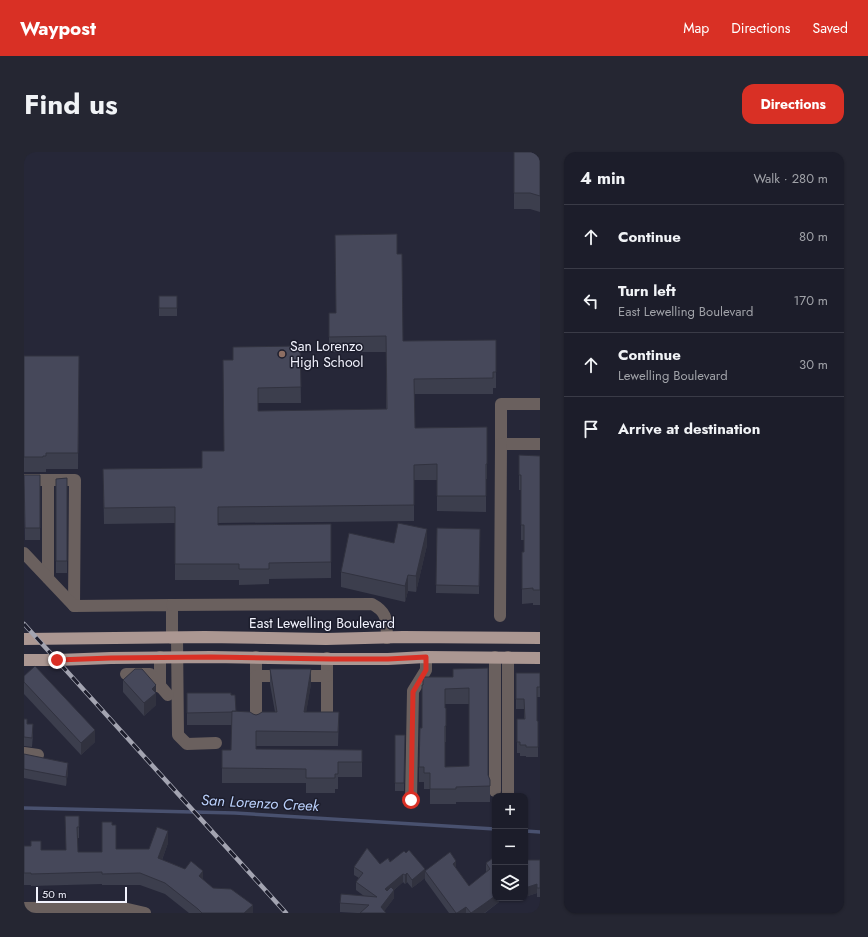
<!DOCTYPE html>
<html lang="en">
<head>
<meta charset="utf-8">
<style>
  body { margin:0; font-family:Jost,sans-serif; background:#252632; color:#f1f3f6 }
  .controls { position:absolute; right:12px; bottom:12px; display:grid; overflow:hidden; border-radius:8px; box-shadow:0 1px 3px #0004 }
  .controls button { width:36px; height:36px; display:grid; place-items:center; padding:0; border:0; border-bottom:1px solid #3a3b47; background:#1c1d2a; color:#f1f3f6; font:20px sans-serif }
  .scale { position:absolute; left:12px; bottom:10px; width:91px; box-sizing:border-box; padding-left:4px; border:2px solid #f2f3fe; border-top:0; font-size:11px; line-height:14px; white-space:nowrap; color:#f2f3fe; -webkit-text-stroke:3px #1d1e2d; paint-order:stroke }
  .stop { position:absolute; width:12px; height:12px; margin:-9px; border:3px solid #d93025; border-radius:50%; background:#fff }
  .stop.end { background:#d93025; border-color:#fff; box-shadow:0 1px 4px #0008 }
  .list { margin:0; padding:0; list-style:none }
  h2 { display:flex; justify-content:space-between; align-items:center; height:52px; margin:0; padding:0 16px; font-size:17px }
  h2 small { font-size:13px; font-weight:400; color:#a0a2a8 }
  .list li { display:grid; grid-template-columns:26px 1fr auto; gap:12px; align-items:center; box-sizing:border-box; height:64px; padding:0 16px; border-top:1px solid #3a3b47 }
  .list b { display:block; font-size:15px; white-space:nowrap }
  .list p { margin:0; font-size:13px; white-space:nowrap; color:#a0a2a8 }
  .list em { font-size:13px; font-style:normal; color:#a0a2a8 }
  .icon { flex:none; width:22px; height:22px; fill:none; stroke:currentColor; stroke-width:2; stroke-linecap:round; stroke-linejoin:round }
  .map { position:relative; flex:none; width:516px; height:761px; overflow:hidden; border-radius:12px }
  header { display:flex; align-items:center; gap:24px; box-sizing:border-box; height:56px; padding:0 20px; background:#d93025; color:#fff }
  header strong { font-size:19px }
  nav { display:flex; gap:22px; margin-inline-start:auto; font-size:14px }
  .intro { display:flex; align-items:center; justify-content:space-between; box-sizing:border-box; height:96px; padding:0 24px }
  h1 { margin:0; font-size:28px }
  .button { padding:10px 18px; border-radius:12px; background:#d93025; color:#fff; font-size:14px; font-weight:700 }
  main { display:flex; gap:24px; padding:0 24px }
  aside { flex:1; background:#1c1d2a; border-radius:12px; box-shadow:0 1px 3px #0004 }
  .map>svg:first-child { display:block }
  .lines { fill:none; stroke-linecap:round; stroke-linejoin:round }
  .stream { stroke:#49516f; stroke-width:3.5 }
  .minor { stroke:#6a605e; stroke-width:12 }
  .major { stroke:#ab9792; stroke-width:12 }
  .rail-casing { stroke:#a3a4b1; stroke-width:4.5 }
  .rail { stroke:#1d1e2d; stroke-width:3; stroke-dasharray:9; stroke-linecap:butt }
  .wall { fill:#3c3e4d; fill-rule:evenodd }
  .shaded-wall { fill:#31323f }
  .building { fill:#46485a; stroke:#31323f; fill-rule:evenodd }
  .route { stroke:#d93025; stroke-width:5 }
  .education-dot { fill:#8d6e63; stroke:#1d1e2d; stroke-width:1.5 }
  .labels { text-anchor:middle; stroke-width:3; stroke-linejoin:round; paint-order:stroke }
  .poi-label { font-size:14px; fill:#f2f3fe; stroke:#1d1e2d; text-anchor:start }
  .street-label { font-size:14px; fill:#f2f3fe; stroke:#1d1e2d }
  .water-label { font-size:15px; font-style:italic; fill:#bad0fb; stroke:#1d1e2d }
</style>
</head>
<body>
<header>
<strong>Waypost</strong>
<nav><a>Map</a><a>Directions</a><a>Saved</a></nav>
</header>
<div class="intro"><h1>Find us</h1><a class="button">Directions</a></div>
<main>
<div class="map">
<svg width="516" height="761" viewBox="0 0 516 761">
  <rect width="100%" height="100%" fill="#262738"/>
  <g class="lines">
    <!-- stream -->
    <g class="stream">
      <polyline points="0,656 211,661 471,677"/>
      <polyline points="501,679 516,680"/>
    </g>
    <!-- minor -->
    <g class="minor">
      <polyline points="516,252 477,252 477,292 516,292"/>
      <polyline points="0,328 51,328 50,454"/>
      <polyline points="24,328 24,426"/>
      <polyline points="0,401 50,454 148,453 148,486"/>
      <path d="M148 453 348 452C365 461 362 470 363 486"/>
      <polyline points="476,464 477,292"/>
      <polyline points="153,486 154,583 163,592 192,591"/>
      <polyline points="136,505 136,535"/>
      <polyline points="232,505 232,570"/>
      <polyline points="303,506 303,563"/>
      <polyline points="102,522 126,522 144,543"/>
      <polyline points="232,524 303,524"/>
      <polyline points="0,601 14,603"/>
      <polyline points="471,639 471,505"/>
      <polyline points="484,644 484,505"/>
      <polyline points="387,648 389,539 402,518 402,505"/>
      <polyline points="0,756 95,755 121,761"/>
    </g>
    <!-- major -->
    <g class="major">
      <polyline points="0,487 181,485 302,487 379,485 516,486"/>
      <polyline points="0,508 33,508 87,506 187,505 308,507 364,507 402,505 516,506"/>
    </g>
    <defs>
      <polyline id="rail" points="0,472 262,761"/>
    </defs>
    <!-- rail casing -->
    <use href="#rail" class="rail-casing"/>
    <!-- rail -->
    <use href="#rail" class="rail"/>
  </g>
  <!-- wall -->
  <g class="wall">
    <polygon points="490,0 516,0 516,60 506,57 490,57"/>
    <polygon points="373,102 379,189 472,188 472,236 469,236 469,242 390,242 391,276 463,275 463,327 462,327 462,360 413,359 413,328 390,328 390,369 194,371 194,373 307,372 307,426 245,427 245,432 215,433 215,428 151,428 151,371 80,372 79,317 178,316 200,299 209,208 276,194 277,251 234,251 234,259 362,257 362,200 305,200 305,161 312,161"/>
    <rect x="135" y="144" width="18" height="20"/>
    <polygon points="0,204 55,204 54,317 22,317 22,320 0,320"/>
    <polygon points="516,304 516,453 509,453 509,451 498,452 498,400 500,400 500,388 497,388 497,338 495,338 495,323"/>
    <polygon points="0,323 16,323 16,388 1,388"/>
    <polygon points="43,326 43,421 32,421 32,327"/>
    <polygon points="413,376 456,377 455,442 412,441"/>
    <polygon points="370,391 403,393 392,440 384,439 381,450 317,435 317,420"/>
    <path d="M464 516V623L466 628V650H432V652H406V637H400V630H395V615L398 576V533ZM421 552H445V614L421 615V590H422V556H421Z"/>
    <polygon points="246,517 287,532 282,560 315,560 314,594 232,594 232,597 338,598 338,625 314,625 314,637 311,637 311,641 282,641 282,631 198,631 198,598 207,598 208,573 163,573 163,541 207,543 212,559 232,563 251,560 246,532"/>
    <polygon points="492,521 516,521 516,545 513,545 513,569 514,569 514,605 502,605 502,604 496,604 496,601 493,601 493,567 500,567 500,557 492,557"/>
    <polygon points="0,524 71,590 57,603 0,542"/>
    <polygon points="99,528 132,545 132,553 120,564 99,540"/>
    <polygon points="0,567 9,582 8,595 0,594"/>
    <polygon points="371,583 381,583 380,639 371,639"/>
    <polygon points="0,602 44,620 42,634 0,626"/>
    <polygon points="55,664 55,686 53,686 54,700 78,700 88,673 92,697 125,697 144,691 138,708 179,728 189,736 229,761 165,761 141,742 116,733 78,733 78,732 7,734 7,733 0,733 0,694 17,698 42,698"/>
    <polygon points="469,706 475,746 475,750 461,761 425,761 401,728 401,726 388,736 383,730 381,732 379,730 370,738 370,746 360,759 362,761 333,761 316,760 316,751 340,744 332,738 332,730 335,726 330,723 330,715 356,712 366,710 401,718 432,717 445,734 462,721 462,711"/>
    <polygon points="501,708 516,708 516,745 513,745 513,741 501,745"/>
  </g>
  <!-- shaded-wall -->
  <g class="shaded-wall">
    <polygon points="403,377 403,393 392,440 392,424"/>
    <polygon points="384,423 384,439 381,450 381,434"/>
    <polygon points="287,517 287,532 280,574 280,560"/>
    <polygon points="132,533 132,553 120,564 120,551 128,537"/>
    <polygon points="71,578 71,590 57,603 57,591"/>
    <polygon points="44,611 44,620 42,634 42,625"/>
    <polygon points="144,679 144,691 134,718 134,706"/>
    <polygon points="432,709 432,718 429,712"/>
    <polygon points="401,717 401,720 401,719 401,726 388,736 388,728"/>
    <polygon points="179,719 179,731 175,724"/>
    <polygon points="383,721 383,730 381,732 381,723"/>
    <polygon points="379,722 379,730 370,738 370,746 359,761 357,755 361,745 361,737"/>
    <polygon points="513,732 513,741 501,745 501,736"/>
    <polygon points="471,744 471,746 475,746 475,750 460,761 460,752"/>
    <polygon points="460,752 460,761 447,761"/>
    <polygon points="229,753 229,761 220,761"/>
    <polygon points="442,755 442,761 433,761"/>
  </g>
  <!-- building -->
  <g class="building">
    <polygon points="490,0 516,0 516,44 506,41 490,41"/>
    <polygon points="373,82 373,102 378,102 379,189 472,188 472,220 469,220 469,226 390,227 391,276 463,275 463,312 462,312 462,344 413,344 413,312 390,313 390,353 194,355 194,373 307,372 307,410 245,411 245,417 215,417 215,412 151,412 151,355 80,356 79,317 178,316 178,299 200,299 199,208 209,208 209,195 276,194 277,235 234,236 234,259 363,257 362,184 305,185 305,161 312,161 311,83"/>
    <rect x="135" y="144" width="18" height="12"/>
    <polygon points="0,204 55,204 54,301 22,301 22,304 19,304 19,305 0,305"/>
    <polygon points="495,303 516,304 516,438 509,438 509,436 498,437 498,400 500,400 500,373 497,373 497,323 495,323"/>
    <polygon points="0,323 16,323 16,376 1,376"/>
    <polygon points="43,326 43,409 32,409 32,327"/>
    <polygon points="374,371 403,377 392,424 384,423 381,434 317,420 325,381 370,391"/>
    <polygon points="413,376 456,377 455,434 412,433"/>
    <polygon points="11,514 71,578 57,591 0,530 0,524"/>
    <path d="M464 516V623L466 628V634L432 635V637H406V621H400V615H395L396 576H398V533H399V525H429V517ZM445 536V614L421 615V574H422V556H421V537Z"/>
    <polygon points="111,517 118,517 132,533 128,537 132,541 120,551 99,528"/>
    <polygon points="246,517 287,517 280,560 315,560 314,580 232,579 232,597 338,598 338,610 314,610 314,622 311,622 311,626 282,626 282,617 198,616 198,598 207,598 208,559 226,560 229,562 232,563 235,562 238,560 253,560"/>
    <polygon points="492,521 516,521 516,535 513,535 513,569 514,569 514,595 502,595 502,593 496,593 496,590 493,590 493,567 501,567 500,547 492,547"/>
    <polygon points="163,541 207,541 207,543 211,543 212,559 208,559 208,560 163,561"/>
    <polygon points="0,567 3,567 3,572 9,572 8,586 0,585"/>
    <polygon points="371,583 381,583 380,631 371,631"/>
    <polygon points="0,602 44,611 42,625 0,617"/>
    <polygon points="41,664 55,664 55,675 53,675 54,700 78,700 78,670 88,670 88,673 92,673 92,697 125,697 133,675 144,679 134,706 161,717 167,709 179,719 175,724 189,736 207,737 229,753 220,761 178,761 174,757 141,731 116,721 78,722 78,720 7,722 7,721 0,721 0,694 7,694 7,689 17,689 17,698 42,698"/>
    <polygon points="343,696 356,712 364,706 366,710 380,699 382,701 385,698 401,717 388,728 383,721 381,723 379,722 361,737 363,739 367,735 370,738 357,755 362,761 336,761 345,753 316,751 317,742 353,745 332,730 339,721 330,715"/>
    <polygon points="426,700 432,709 429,712 445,734 466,717 462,711 469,706 471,705 471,732 469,733 471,736 471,744 460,752 447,761 442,755 433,761 432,761 401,719"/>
    <polygon points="501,708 516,708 516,736 513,736 513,732 501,736"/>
  </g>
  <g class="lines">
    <!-- route -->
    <polyline class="route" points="33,508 87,506 187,505 308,507 364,507 402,505 402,518 389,540 387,648"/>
  </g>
  <!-- markers -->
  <circle class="education-dot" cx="258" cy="202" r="4"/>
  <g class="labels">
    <!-- poi labels -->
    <g class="poi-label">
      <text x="266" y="199">San Lorenzo<tspan x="266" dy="16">High School</tspan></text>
    </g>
    <!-- street labels -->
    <g class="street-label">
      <text x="298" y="476">East Lewelling Boulevard</text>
    </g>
    <!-- water labels -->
    <g class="water-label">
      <text transform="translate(236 651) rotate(3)" y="5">San Lorenzo Creek</text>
    </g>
  </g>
</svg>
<div class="controls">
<button>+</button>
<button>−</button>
<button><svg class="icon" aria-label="layers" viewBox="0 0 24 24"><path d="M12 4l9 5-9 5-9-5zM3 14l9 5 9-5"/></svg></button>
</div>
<div class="scale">50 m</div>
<div class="stop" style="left:387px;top:648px"></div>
<div class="stop end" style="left:33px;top:508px"></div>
</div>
<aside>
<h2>4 min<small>Walk · 280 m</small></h2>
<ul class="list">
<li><svg class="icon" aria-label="ahead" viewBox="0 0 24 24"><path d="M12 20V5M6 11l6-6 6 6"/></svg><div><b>Continue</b></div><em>80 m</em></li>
<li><svg class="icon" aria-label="left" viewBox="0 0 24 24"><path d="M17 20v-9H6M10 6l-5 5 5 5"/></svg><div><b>Turn left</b><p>East Lewelling Boulevard</p></div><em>170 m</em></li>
<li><svg class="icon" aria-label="ahead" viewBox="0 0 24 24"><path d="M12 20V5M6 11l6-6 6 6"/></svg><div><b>Continue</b><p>Lewelling Boulevard</p></div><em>30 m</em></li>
<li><svg class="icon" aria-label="arrive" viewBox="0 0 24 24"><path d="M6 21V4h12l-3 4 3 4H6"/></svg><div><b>Arrive at destination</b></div></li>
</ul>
</aside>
</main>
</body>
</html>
